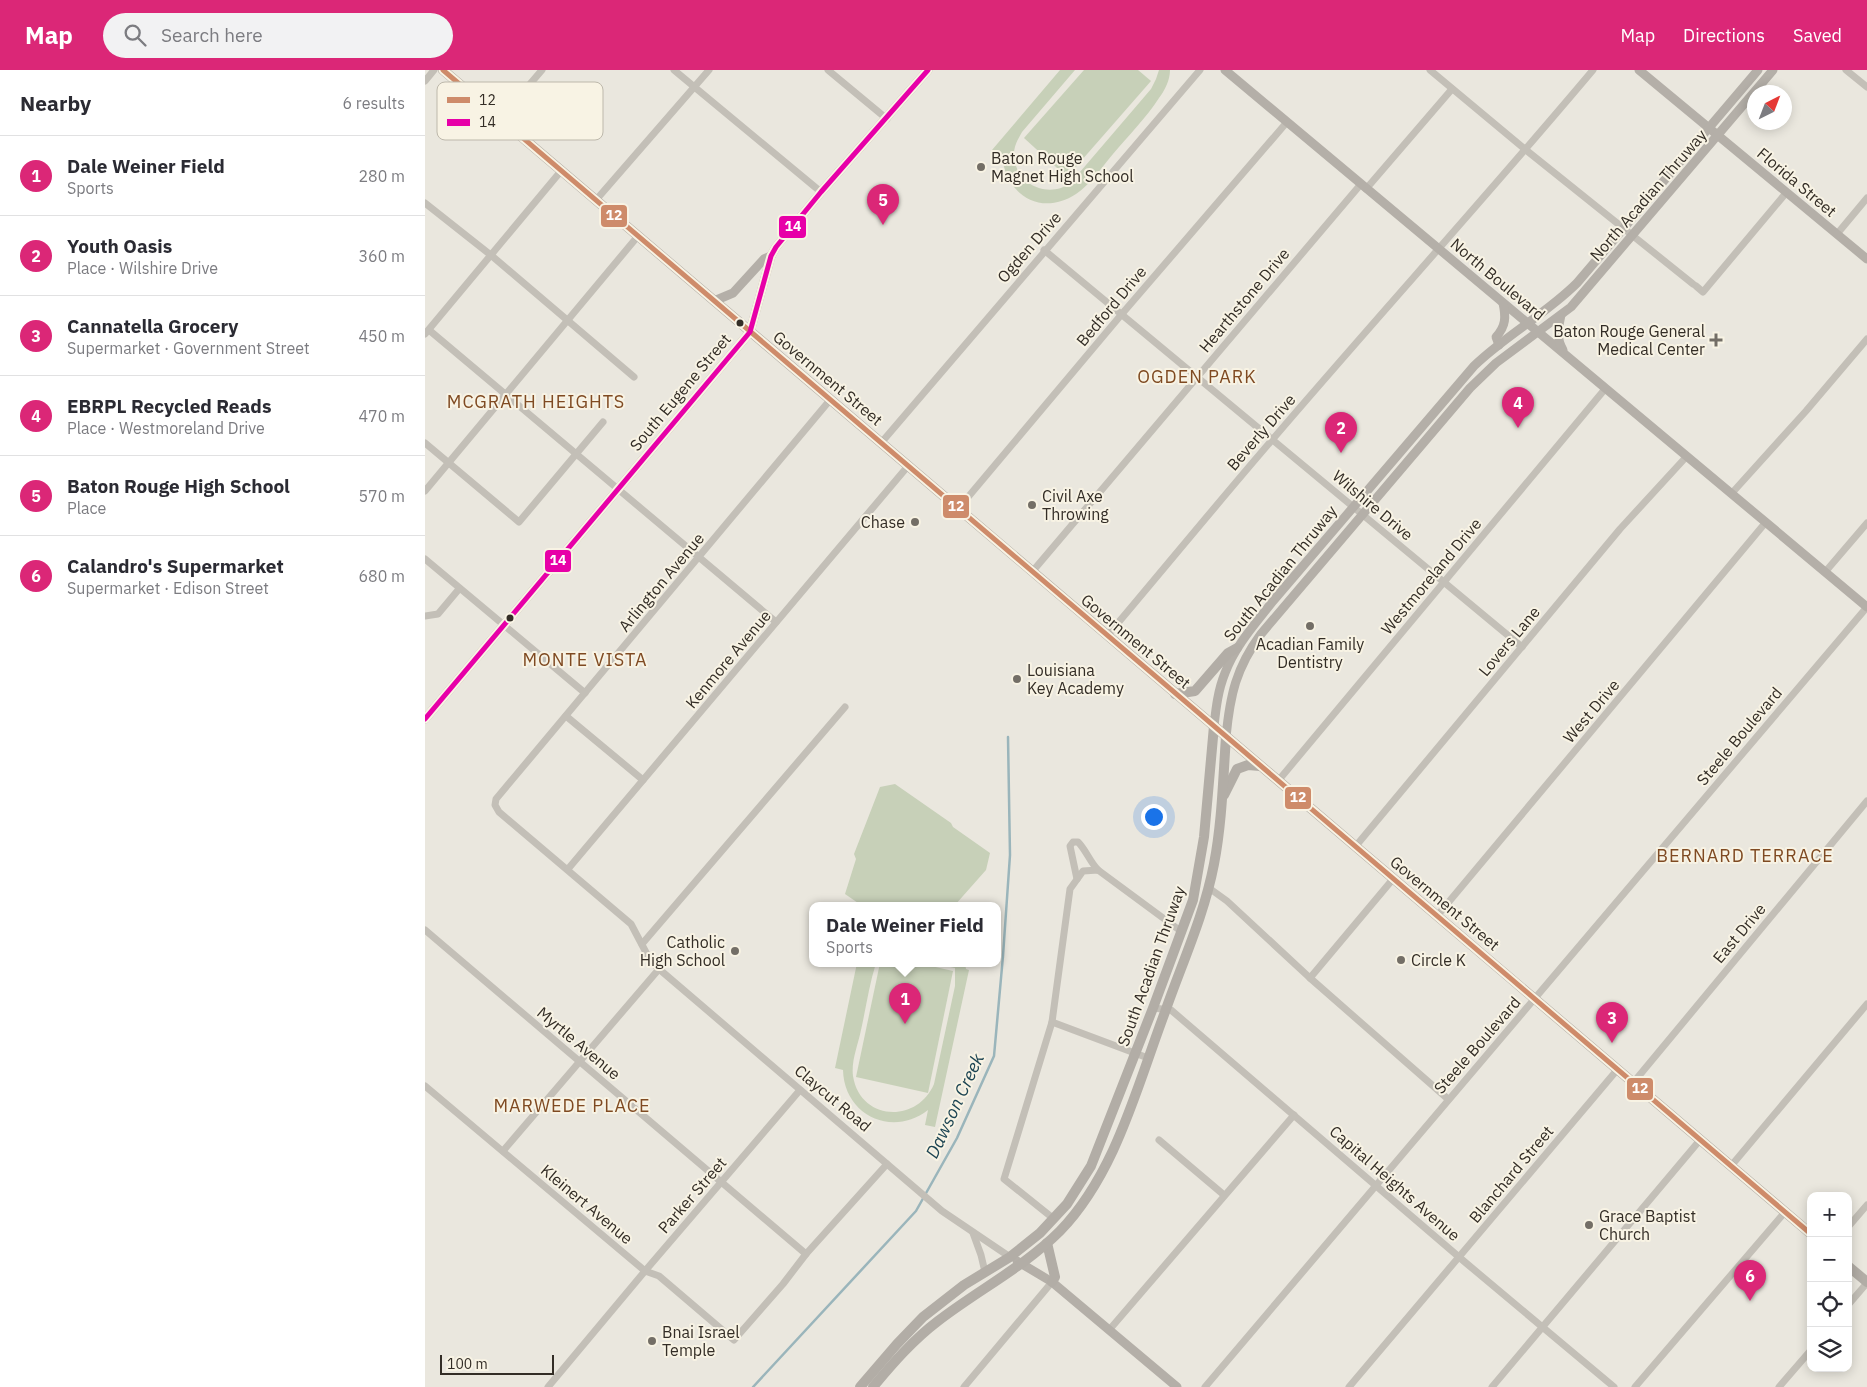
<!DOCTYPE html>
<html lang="en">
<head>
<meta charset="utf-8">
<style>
  body { margin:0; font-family:"IBM Plex Sans",sans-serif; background:#f2f2f3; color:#2b2b33 }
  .controls { position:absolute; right:15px; bottom:15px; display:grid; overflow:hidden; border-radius:10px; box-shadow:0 2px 12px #0003 }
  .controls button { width:45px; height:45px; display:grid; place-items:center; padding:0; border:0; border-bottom:1px solid #e1e1e2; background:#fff; color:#2b2b33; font:25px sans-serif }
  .compass { position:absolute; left:1322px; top:15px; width:45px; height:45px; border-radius:50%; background:#fff; box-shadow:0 2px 12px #0003; rotate:42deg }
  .scale { position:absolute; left:15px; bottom:12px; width:114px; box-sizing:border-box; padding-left:5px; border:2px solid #332d26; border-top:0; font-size:14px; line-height:18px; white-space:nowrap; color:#332d26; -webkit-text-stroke:4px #f8f3e4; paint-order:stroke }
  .you { position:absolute; left:728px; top:746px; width:18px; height:18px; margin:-12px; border:4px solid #fff; border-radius:50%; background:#1a73e8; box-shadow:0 0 0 8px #1a73e833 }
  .badge { display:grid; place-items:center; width:32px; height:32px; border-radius:50%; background:#db2777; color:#fff; font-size:16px; font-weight:700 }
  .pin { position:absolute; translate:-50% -41px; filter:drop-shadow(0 1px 2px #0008) }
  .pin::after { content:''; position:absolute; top:26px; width:18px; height:15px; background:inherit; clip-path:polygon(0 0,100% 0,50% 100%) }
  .popup { position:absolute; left:384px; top:832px; width:192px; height:65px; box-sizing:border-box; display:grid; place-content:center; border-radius:10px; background:#fff; filter:drop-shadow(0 1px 4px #0005); font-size:16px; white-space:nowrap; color:#7c7c81 }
  .popup b { font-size:19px; color:#2b2b33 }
  .popup::after { content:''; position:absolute; left:50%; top:100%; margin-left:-10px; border:10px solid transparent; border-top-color:#fff }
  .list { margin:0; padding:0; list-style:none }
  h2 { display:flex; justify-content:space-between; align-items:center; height:65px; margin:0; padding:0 20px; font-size:21px }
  h2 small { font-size:16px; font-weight:400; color:#7c7c81 }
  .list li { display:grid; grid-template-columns:32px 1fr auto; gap:15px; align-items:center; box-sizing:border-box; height:80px; padding:0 20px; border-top:1px solid #e1e1e2 }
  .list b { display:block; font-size:19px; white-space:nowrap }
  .list p { margin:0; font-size:16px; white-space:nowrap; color:#7c7c81 }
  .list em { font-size:16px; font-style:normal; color:#7c7c81 }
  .icon { flex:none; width:28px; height:28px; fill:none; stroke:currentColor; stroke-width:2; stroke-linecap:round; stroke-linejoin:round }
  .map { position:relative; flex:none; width:1442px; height:1317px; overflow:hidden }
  header { display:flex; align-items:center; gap:30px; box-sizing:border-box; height:70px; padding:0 25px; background:#db2777; color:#fff }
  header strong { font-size:24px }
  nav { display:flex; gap:28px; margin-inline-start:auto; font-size:18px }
  .search { width:350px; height:45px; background:#f2f2f3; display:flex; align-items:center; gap:12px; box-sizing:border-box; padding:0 18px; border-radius:28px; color:#7c7c81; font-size:19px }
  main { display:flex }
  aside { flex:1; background:#fff }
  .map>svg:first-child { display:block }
  .garden { fill:#c7d0b8 }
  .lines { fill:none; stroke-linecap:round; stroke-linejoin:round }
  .stream { stroke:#9ab5bb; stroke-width:2.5 }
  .street { stroke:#c3bfb7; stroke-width:7 }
  .secondary { stroke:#b4afa8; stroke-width:9 }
  .primary { stroke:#b2ada6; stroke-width:10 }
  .bus-1-casing { stroke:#f8f3e4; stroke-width:9 }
  .bus-2-casing { stroke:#f8f3e4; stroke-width:9 }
  .bus-1 { stroke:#ce8b6a; stroke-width:5 }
  .bus-2 { stroke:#e700a8; stroke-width:5 }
  .poi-dot { fill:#736e66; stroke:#f8f3e4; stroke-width:2 }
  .bus-dot { fill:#332d26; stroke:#f8f3e4; stroke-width:2 }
  .labels { text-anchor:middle; stroke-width:4; stroke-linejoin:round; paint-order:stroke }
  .poi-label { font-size:16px; fill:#332d26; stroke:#f8f3e4; text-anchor:start }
  .street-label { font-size:16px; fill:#332d26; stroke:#f8f3e4 }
  .neighbourhood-label { font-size:18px; letter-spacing:1px; fill:#7f4a22; stroke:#f8f3e4 }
  .water-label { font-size:18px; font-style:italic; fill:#1d4553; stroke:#f8f3e4 }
  .key { fill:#f8f3e4; stroke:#bdb8ab; stroke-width:1 }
  .key-label { font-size:14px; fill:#332d26 }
  .line-badge { stroke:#f8f3e4; stroke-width:2 }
  .badge-label { font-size:14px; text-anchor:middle; font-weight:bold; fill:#fff }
</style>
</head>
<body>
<header>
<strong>Map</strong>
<div class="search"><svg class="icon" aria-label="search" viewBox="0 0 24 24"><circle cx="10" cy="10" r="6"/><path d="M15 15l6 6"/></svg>Search here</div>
<nav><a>Map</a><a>Directions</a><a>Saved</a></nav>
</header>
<main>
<aside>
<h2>Nearby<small>6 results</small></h2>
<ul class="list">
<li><span class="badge">1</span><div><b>Dale Weiner Field</b><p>Sports</p></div><em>280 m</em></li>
<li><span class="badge">2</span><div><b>Youth Oasis</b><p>Place · Wilshire Drive</p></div><em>360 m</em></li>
<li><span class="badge">3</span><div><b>Cannatella Grocery</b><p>Supermarket · Government Street</p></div><em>450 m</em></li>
<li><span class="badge">4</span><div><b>EBRPL Recycled Reads</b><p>Place · Westmoreland Drive</p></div><em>470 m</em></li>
<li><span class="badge">5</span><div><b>Baton Rouge High School</b><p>Place</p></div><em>570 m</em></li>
<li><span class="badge">6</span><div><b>Calandro's Supermarket</b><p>Supermarket · Edison Street</p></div><em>680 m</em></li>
</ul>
</aside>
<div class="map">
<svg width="1442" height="1317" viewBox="0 0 1442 1317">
  <rect width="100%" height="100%" fill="#eae7de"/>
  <!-- garden -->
  <g class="garden">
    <path d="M635 0H650L597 62C593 69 589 76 589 84 589 109 613 125 636 118 641 116 645 112 649 109L726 19 731 9 734 0H745C745 10 740 20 734 28 721 48 703 66 688 84 677 97 666 114 651 124 616 147 581 125 577 86L575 87 567 80Z"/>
    <polygon points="659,0 713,0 726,11 642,107 599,68"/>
    <polygon points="470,714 526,753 528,757 565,783 561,800 530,835 436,835 420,824 431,789 429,784 455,717"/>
    <path d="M432 893H451C444 915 441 938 436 960 433 975 426 991 428 1006 435 1051 492 1054 509 1014L530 916V898L507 893H540L541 899 544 900 510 1057 500 1055 503 1040C467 1068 419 1045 418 1000L410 998Z"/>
    <polygon points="455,893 493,893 528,901 503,1023 431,1007"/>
  </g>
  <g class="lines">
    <!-- stream -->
    <polyline class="stream" points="328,1317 491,1141 532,1068 569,986 578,886 585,785 583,667"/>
    <!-- street -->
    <g class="street">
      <polyline points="249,0 396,122"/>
      <polyline points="403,0 462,49"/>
      <polyline points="1005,0 1101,80 1268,214"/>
      <polyline points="1421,0 1442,17"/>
      <polyline points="0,11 9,0"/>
      <polyline points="75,49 117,0"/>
      <polyline points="941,119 1027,19"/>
      <polyline points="171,130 284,0"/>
      <polyline points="0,133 67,186 209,307"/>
      <polyline points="1412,164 1442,128"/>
      <polyline points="619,180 1097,577"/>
      <polyline points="1271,216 1278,222 1361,123"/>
      <polyline points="4,260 351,552"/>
      <polyline points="0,264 136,101"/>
      <polyline points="405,330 71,729 70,735 74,742 206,854 225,890 234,899 517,1141 585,1187"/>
      <polyline points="0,373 94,452 178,352"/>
      <polyline points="456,373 775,0"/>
      <polyline points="0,421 213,166"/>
      <polyline points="1307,423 1381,341 1442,269"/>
      <polyline points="533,439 696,245 862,52"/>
      <polyline points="0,489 160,623"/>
      <polyline points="1401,501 1442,453"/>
      <polyline points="607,502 936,114"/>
      <polyline points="0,546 13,544 34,519"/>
      <path d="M682 566C737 501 791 435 847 370 953 246 1063 125 1168 0"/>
      <polyline points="141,646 218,710"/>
      <polyline points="853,711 1180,319"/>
      <polyline points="930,777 1195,459 1262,386"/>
      <polyline points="143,799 483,396"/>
      <path d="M652 809 645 776 648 772H653C661 780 665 792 673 800"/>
      <polyline points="784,818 802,831 885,908 1023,1029"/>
      <polyline points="1012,846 1341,452"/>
      <polyline points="0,860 381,1184"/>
      <polyline points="217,874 420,637"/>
      <polyline points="885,908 968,809"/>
      <polyline points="728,938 746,940 1041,1193 1189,1317"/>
      <polyline points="627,952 723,988"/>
      <polyline points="1208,1013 1442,731"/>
      <polyline points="0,1016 220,1201 234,1206 309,1270 358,1214 381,1184 462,1094"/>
      <polyline points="734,1070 799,1125"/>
      <polyline points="78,1081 234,899"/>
      <polyline points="1306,1096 1442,934"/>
      <polyline points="629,1149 579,1109 627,952 645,819 658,801 673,800 757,862"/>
      <polyline points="1423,1157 1442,1135"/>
      <polyline points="548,1163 556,1185 560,1202"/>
      <polyline points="1423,1235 1442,1213"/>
      <polyline points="685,1259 869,1045"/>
      <polyline points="123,1317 220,1201 375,1020"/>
      <polyline points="539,1317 627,1212"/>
      <polyline points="780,1317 1442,537"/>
      <polyline points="924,1317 1192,1000"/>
      <polyline points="1067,1317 1275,1070"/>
      <polyline points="1210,1317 1360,1142"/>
      <polyline points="1354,1317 1386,1280"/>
    </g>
    <!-- secondary -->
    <g class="secondary">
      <polyline points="800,0 1442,537"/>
      <polyline points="1214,0 1442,189"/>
      <polyline points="289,231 308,223 339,189 346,186"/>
      <path d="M1136 245C1133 259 1131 268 1138 280"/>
      <path d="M1074 275 1071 267C1081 256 1081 247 1078 233"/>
      <polyline points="0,649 325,262 346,186 351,177 396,122 503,0"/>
      <path d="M789 656C791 638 793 620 800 603 810 576 830 554 848 531L1049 296C1081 265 1121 244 1152 213L1333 0"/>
      <path d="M801 667C805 625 811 598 836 564L1045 318 1071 293 1146 237 1348 0"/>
      <polyline points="592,1191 627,1212 752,1317"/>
    </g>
    <!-- primary -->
    <g class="primary">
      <polyline points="18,0 1386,1164"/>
      <polyline points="750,624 770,621 803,583 812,578"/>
      <polyline points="799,725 812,699 823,695 835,696"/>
      <polyline points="622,1173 630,1207 627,1212"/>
      <polyline points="1423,1196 1442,1212"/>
      <polyline points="435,1317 472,1274 498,1247 539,1215 585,1187 615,1163 642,1134 666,1096 728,938 768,830 779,767 789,656"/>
      <path d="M448 1317C468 1293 488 1270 513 1251 553 1220 599 1197 635 1161 691 1103 712 1016 740 942 757 893 779 846 789 794 797 753 798 709 801 667"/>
    </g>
    <defs>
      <polyline id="bus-1" points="18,0 1386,1164"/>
      <polyline id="bus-2" points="0,649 325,262 346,186 351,177 396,122 503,0"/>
    </defs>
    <!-- bus-1 casing -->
    <use href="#bus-1" class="bus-1-casing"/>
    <!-- bus-2 casing -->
    <use href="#bus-2" class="bus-2-casing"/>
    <!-- bus-1 -->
    <use href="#bus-1" class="bus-1"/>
    <!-- bus-2 -->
    <use href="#bus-2" class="bus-2"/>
  </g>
  <!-- markers -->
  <g class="poi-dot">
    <circle cx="556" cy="97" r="5"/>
    <path d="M1288.5 262.5h5v5h5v5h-5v5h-5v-5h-5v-5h5z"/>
    <circle cx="607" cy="435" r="5"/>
    <circle cx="490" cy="452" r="5"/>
    <circle cx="885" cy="556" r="5"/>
    <circle cx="592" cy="609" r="5"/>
    <circle cx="310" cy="881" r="5"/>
    <circle cx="976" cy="890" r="5"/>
    <circle cx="1164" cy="1155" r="5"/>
    <circle cx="227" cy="1271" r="5"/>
  </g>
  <g class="bus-dot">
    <circle cx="315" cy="253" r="4.5"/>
    <circle cx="85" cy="548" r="4.5"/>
  </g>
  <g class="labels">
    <!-- poi labels -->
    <g class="poi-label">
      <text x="566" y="94">Baton Rouge<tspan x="566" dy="18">Magnet High School</tspan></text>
      <text x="1280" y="267" text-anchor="end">Baton Rouge General<tspan x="1280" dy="18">Medical Center</tspan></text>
      <text x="617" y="432">Civil Axe<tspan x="617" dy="18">Throwing</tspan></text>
      <text x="480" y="458" text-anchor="end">Chase</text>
      <text x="885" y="580" text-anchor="middle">Acadian Family<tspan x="885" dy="18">Dentistry</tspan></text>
      <text x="602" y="606">Louisiana<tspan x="602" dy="18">Key Academy</tspan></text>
      <text x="300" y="878" text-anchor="end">Catholic<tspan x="300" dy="18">High School</tspan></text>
      <text x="986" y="896">Circle K</text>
      <text x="1174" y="1152">Grace Baptist<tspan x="1174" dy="18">Church</tspan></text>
      <text x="237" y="1268">Bnai Israel<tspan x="237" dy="18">Temple</tspan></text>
    </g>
    <!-- street labels -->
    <g class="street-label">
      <text transform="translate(1372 112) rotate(40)" y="6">Florida Street</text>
      <text transform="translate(1223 125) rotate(-49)" y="6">North Acadian Thruway</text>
      <text transform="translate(604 177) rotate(-49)" y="6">Ogden Drive</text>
      <text transform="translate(1073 209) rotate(40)" y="6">North Boulevard</text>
      <text transform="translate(819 230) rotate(-50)" y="6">Hearthstone Drive</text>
      <text transform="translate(686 236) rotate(-50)" y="6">Bedford Drive</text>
      <text transform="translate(403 308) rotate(40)" y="6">Government Street</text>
      <text transform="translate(255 322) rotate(-50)" y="6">South Eugene Street</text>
      <text transform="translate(836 362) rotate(-49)" y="6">Beverly Drive</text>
      <text transform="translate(948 435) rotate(40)" y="6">Wilshire Drive</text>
      <text transform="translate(855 503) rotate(-51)" y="6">South Acadian Thruway</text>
      <text transform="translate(1006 506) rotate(-50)" y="6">Westmoreland Drive</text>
      <text transform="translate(236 512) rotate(-50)" y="6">Arlington Avenue</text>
      <text transform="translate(711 571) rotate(40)" y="6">Government Street</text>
      <text transform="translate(1084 571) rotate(-50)" y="6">Lovers Lane</text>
      <text transform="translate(303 589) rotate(-50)" y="6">Kenmore Avenue</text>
      <text transform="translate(1166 641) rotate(-50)" y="6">West Drive</text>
      <text transform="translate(1314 666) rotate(-50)" y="6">Steele Boulevard</text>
      <text transform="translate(1020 833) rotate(40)" y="6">Government Street</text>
      <text transform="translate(1314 863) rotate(-50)" y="6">East Drive</text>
      <text transform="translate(726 896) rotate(-70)" y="6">South Acadian Thruway</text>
      <text transform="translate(154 973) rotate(40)" y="6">Myrtle Avenue</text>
      <text transform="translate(1052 975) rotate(-49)" y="6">Steele Boulevard</text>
      <text transform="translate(408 1028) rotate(40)" y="6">Claycut Road</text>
      <text transform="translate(1086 1104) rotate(-50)" y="6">Blanchard Street</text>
      <text transform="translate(970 1113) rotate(41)" y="6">Capital Heights Avenue</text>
      <text transform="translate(267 1125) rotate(-49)" y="6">Parker Street</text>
      <text transform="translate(162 1134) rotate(40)" y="6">Kleinert Avenue</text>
    </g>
    <!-- neighbourhood labels -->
    <g class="neighbourhood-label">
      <text x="772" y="313">OGDEN PARK</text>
      <text x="111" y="338">MCGRATH HEIGHTS</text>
      <text x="160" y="596">MONTE VISTA</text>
      <text x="1320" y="792">BERNARD TERRACE</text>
      <text x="147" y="1042">MARWEDE PLACE</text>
    </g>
    <!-- water labels -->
    <g class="water-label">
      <text transform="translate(530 1036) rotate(-65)" y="6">Dawson Creek</text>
    </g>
  </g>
  <!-- legend -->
  <rect x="12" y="12" width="166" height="58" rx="8" class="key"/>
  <rect x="22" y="27" width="23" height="6" fill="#ce8b6a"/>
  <rect x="22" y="49" width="23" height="7" fill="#e700a8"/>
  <g class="key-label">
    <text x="54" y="35">12</text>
    <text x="54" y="57">14</text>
  </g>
  <g class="line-badge">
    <rect x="175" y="134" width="28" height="24" rx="5" fill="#ce8b6a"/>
    <rect x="353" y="145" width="29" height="24" rx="5" fill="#e700a8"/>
    <rect x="517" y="424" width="28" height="25" rx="5" fill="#ce8b6a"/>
    <rect x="119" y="479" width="28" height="24" rx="5" fill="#e700a8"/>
    <rect x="859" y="716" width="28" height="24" rx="5" fill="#ce8b6a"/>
    <rect x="1201" y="1007" width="28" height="24" rx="5" fill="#ce8b6a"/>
  </g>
  <g class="badge-label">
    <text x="189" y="150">12</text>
    <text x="368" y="161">14</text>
    <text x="531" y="441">12</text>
    <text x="133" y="495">14</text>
    <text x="873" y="732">12</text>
    <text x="1215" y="1023">12</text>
  </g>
</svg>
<div class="controls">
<button>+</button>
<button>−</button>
<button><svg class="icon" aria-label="locate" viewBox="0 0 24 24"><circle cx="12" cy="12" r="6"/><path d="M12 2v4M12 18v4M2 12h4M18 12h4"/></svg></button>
<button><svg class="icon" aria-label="layers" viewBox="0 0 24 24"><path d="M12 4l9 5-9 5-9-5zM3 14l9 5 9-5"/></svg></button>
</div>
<svg class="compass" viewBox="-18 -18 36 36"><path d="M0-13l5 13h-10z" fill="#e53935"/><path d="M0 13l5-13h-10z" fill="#7c7c81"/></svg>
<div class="scale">100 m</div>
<div class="you"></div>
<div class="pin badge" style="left:480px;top:954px">1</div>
<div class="popup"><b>Dale Weiner Field</b>Sports</div>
<div class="pin badge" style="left:916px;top:383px">2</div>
<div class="pin badge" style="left:1187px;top:973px">3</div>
<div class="pin badge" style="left:1093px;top:358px">4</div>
<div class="pin badge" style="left:458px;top:155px">5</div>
<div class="pin badge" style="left:1325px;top:1231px">6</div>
</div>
</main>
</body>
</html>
